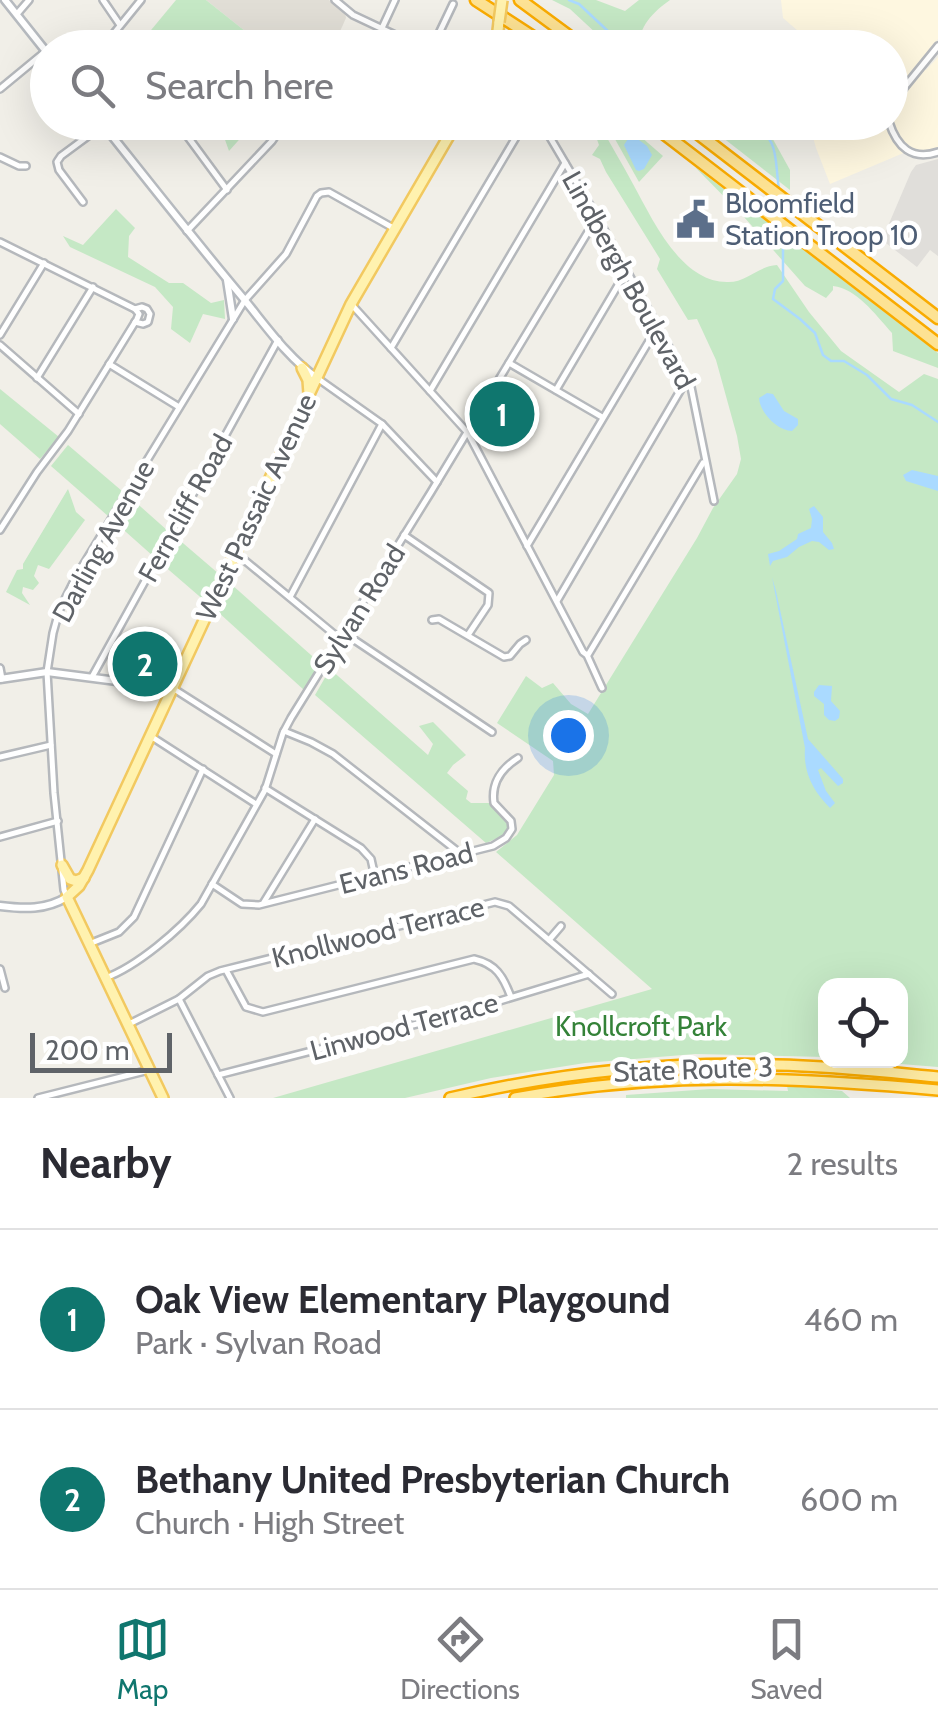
<!DOCTYPE html>
<html lang="en">
<head>
<meta charset="utf-8">
<style>
  body { margin:0; font-family:Cabin,sans-serif; background:#f7f7f7; color:#2b2b33 }
  .controls { position:absolute; right:30px; bottom:30px; display:grid; overflow:hidden; border-radius:20px; box-shadow:0 10px 40px #0002 }
  .controls button { width:90px; height:90px; display:grid; place-items:center; padding:0; border:0; border-bottom:2px solid #e1e1e2; background:#fff; color:#2b2b33; font:50px sans-serif }
  .scale { position:absolute; left:30px; bottom:25px; width:142px; box-sizing:border-box; padding-left:10px; border:5px solid #5f6368; border-top:0; font-size:28px; line-height:35px; white-space:nowrap; color:#5f6368; -webkit-text-stroke:8px #fff; paint-order:stroke }
  .you { position:absolute; left:568px; top:735px; width:35px; height:35px; margin:-25px; border:8px solid #fff; border-radius:50%; background:#1a73e8; box-shadow:0 0 0 15px #1a73e833 }
  .badge { display:grid; place-items:center; width:65px; height:65px; border-radius:50%; background:#0f766e; color:#fff; font-size:32px; font-weight:700 }
  .pin { position:absolute; translate:-50% -50%; border:5px solid #fff; box-shadow:0 2px 10px #0006 }
  .list { margin:0; padding:0; list-style:none }
  h2 { display:flex; justify-content:space-between; align-items:center; height:130px; margin:0; padding:0 40px; font-size:42px }
  h2 small { font-size:32px; font-weight:400; color:#7c7c81 }
  .list li { display:grid; grid-template-columns:65px 1fr auto; gap:30px; align-items:center; box-sizing:border-box; height:180px; padding:0 40px; border-top:2px solid #e1e1e2 }
  .list b { display:block; font-size:38px; white-space:nowrap }
  .list p { margin:0; font-size:32px; white-space:nowrap; color:#7c7c81 }
  .list em { font-size:32px; font-style:normal; color:#7c7c81 }
  .icon { flex:none; width:55px; height:55px; fill:none; stroke:currentColor; stroke-width:2; stroke-linecap:round; stroke-linejoin:round }
  .map { position:relative; flex:none; width:938px; height:1098px; overflow:hidden }
  .search { position:absolute; background:#fff; box-shadow:0 10px 40px #0002; left:30px; right:30px; top:30px; height:110px; display:flex; align-items:center; gap:25px; box-sizing:border-box; padding:0 35px; border-radius:55px; color:#7c7c81; font-size:38px }
  .sheet { height:490px; background:#fff }
  nav { display:flex; justify-content:space-around; align-items:center; box-sizing:border-box; height:140px; border-top:2px solid #e1e1e2; background:#fff; font-size:28px; color:#7c7c81 }
  nav a { display:grid; justify-items:center; gap:5px }
  nav .on { color:#0f766e }
  .map>svg:first-child { display:block }
  .commercial { fill:#fef7e0 }
  .industrial { fill:#e0deda }
  .education { fill:#e1ded6 }
  .green { fill:#c5e8c5 }
  .water { fill:#aadaff }
  .lines { fill:none; stroke-linecap:round; stroke-linejoin:round }
  .stream { stroke:#aadaff; stroke-width:2.5 }
  .minor-casing { stroke:#b5b8bc; stroke-width:10 }
  .tertiary-casing { stroke:#b5b8bc; stroke-width:11 }
  .secondary-casing { stroke:#b6babf; stroke-width:11 }
  .primary-casing { stroke:#f2c960; stroke-width:14 }
  .trunk-casing { stroke:#f9ab00; stroke-width:14 }
  .motorway-casing { stroke:#f9ab00; stroke-width:15 }
  .minor { stroke:#fff; stroke-width:5 }
  .tertiary { stroke:#fff; stroke-width:6 }
  .secondary { stroke:#fff; stroke-width:6 }
  .primary { stroke:#fff2af; stroke-width:9 }
  .trunk { stroke:#feeaa1; stroke-width:9 }
  .motorway { stroke:#fde293; stroke-width:10 }
  .primary-bridge-casing { stroke:#f2c960; stroke-width:14; stroke-linecap:butt }
  .primary-bridge { stroke:#fff2af; stroke-width:9 }
  .labels { text-anchor:middle; stroke-width:9; stroke-linejoin:round; paint-order:stroke }
  .service-label { font-size:28px; fill:#4e5e75; stroke:#fff; text-anchor:start }
  .street-label { font-size:28px; fill:#5f6368; stroke:#fff }
  .park-label { font-size:28px; fill:#348238; stroke:#fff }
</style>
</head>
<body>
<div class="map">
<svg width="938" height="1098" viewBox="0 0 938 1098">
  <rect width="100%" height="100%" fill="#f1efe8"/>
  <!-- commercial -->
  <polygon class="commercial" points="781,0 938,0 938,39 915,67 926,70 938,57 938,147 926,152 913,149 830,184 816,148 809,123 890,122 890,48 804,47 805,37 783,18"/>
  <!-- industrial -->
  <polygon class="industrial" points="938,159 938,256 930,250 917,267 882,240 911,172 916,165"/>
  <!-- education -->
  <polygon class="education" points="206,0 329,0 345,13 346,18 333,47 265,47"/>
  <!-- green -->
  <g class="green">
    <polygon points="176,0 206,0 265,47 137,47"/>
    <path d="M552 0H596L625 11 639 0H670C654 11 637 28 640 47L612 48 570 9Z"/>
    <polygon points="219,123 219,122 254,123 229,151"/>
    <path d="M586 123H596L602 129C612 147 623 165 633 184 652 218 680 282 727 282 746 283 758 266 777 265L809 312 841 351 899 392 924 374 938 379V1067L864 1061 900 1060V986H826L825 1057 695 1054 585 1063 491 1078 405 1098H273L652 989 496 852 517 835 554 775 553 761 497 723 526 676 542 688 553 683 571 704 588 714 697 538 713 508 737 474 741 459 737 436 716 360 697 319 688 320 657 269 660 259 606 172 600 159 592 155 599 145 593 128Z"/>
    <polygon points="606,123 625,123 663,156 639,182"/>
    <polygon points="704,123 764,123 790,170 790,190"/>
    <path d="M695 167 938 353V368L893 351 892 333C874 313 857 289 833 286V290L826 298 805 286 744 217Z"/>
    <polygon points="116,209 135,228 129,236 128,257 169,283 183,283 211,303 224,300 225,319 203,314 190,343 171,329 173,307 155,287 70,247 63,236 83,245"/>
    <polygon points="0,389 59,437 40,459 0,424"/>
    <polygon points="68,445 122,491 108,516 51,466"/>
    <polygon points="68,489 76,512 85,520 49,569 38,565 34,576 39,583 33,590 23,587 22,593 30,605 6,592 17,570 23,569 23,564"/>
    <polygon points="132,499 168,531 153,556 117,524"/>
    <polygon points="177,538 219,574 206,602 162,564"/>
    <polygon points="231,584 320,663 304,690 218,612"/>
    <polygon points="330,669 428,755 433,744 419,726 433,722 466,755 453,765 447,773 468,791 466,799 471,803 489,803 510,824 505,835 486,843 315,695"/>
    <polygon points="787,1086 842,1091 850,1098 626,1098 626,1095 710,1089 788,1091"/>
  </g>
  <!-- water -->
  <g class="water">
    <polygon points="631,134 647,146 652,155 644,169 639,171 636,170 624,145"/>
    <path d="M767 393 773 394 784 411 798 419V425L792 431C778 431 760 413 759 398Z"/>
    <polygon points="912,470 938,476 938,491 906,481 903,475"/>
    <polygon points="814,506 823,517 823,532 832,543 834,549 829,550 819,542 812,541 799,547 787,557 773,561 770,566 768,554 779,551 797,539 798,534 811,528 812,519 809,509"/>
    <path d="M772 577 776 591 808 739 843 779V783L838 786 821 768 818 770 826 791 835 803 830 808C813 791 803 772 805 748Z"/>
    <polygon points="819,685 832,686 831,701 840,711 839,718 835,721 829,720 824,715 824,704 814,696 814,692"/>
  </g>
  <g class="lines">
    <!-- stream -->
    <g class="stream">
      <polyline points="569,0 579,4 626,48"/>
      <path d="M749 122C781 139 774 158 779 189"/>
      <polyline points="781,201 783,218"/>
      <polyline points="783,231 783,281 775,289 773,299 800,319 815,333 823,355 831,361 844,361 867,375 891,399 912,405 938,422"/>
    </g>
    <defs>
      <g id="minor">
        <polyline points="103,0 120,25"/>
        <polyline points="335,0 353,15 423,48"/>
        <polyline points="17,14 29,0"/>
        <polyline points="382,28 395,0"/>
        <polyline points="102,48 141,0"/>
        <polyline points="432,48 453,4"/>
        <polyline points="0,89 46,51"/>
        <polyline points="890,105 938,46"/>
        <polyline points="177,122 227,190"/>
        <polyline points="541,122 597,217 691,387 714,501"/>
        <path d="M889 122C897 147 912 161 938 152"/>
        <polyline points="0,157 19,166 26,166"/>
        <polyline points="83,202 59,170 57,162 61,156 103,125"/>
        <polyline points="187,231 272,141 285,122"/>
        <polyline points="0,242 135,309 142,307 147,309 150,314 148,322 143,324 135,322"/>
        <polyline points="352,305 468,433 583,652 587,655 602,688"/>
        <polyline points="0,335 44,263"/>
        <polyline points="0,345 79,414"/>
        <polyline points="391,348 525,122"/>
        <polyline points="509,363 602,417"/>
        <polyline points="109,364 179,407"/>
        <polyline points="37,378 93,287"/>
        <polyline points="317,378 382,424 437,482"/>
        <polyline points="556,390 627,270"/>
        <polyline points="430,391 565,163"/>
        <polyline points="0,530 37,472 68,431 137,319 139,314 135,309"/>
        <polyline points="404,535 489,593 488,605 468,635"/>
        <polyline points="527,546 658,326"/>
        <polyline points="237,554 340,639"/>
        <polyline points="290,597 382,424"/>
        <polyline points="557,601 687,379"/>
        <polyline points="432,620 439,619 504,657 510,656 520,644 526,640"/>
        <polyline points="344,633 492,732"/>
        <polyline points="588,655 703,463"/>
        <polyline points="0,668 2,679"/>
        <polyline points="92,677 278,340"/>
        <polyline points="174,689 276,754"/>
        <polyline points="284,731 311,742 333,754 461,854"/>
        <polyline points="152,737 256,804"/>
        <polyline points="0,757 51,745"/>
        <polyline points="265,788 361,848 371,859 375,877"/>
        <polyline points="0,837 58,821"/>
        <path d="M212 884 242 904 259 905 493 846 506 838 512 829 511 821 494 803C491 783 502 768 518 758"/>
        <polyline points="67,897 64,890 54,793 47,672 53,633 59,611 77,575 245,300 286,254 317,196 321,193 329,192 395,229"/>
        <polyline points="264,902 315,819"/>
        <polyline points="549,940 561,926"/>
        <polyline points="89,944 119,932 134,917 203,769"/>
        <polyline points="0,969 5,988"/>
        <path d="M226 970 246 1007 263 1012 474 959C496 964 503 976 511 997"/>
        <path d="M105 978C136 967 180 930 201 904L265 790 283 733 291 718 431 492 597 217"/>
        <polyline points="179,999 230,1098"/>
        <polyline points="129,1024 179,999 208,976 220,971 495,902 509,906 612,994"/>
        <polyline points="218,1075 460,1013 589,974"/>
        <polyline points="38,1098 149,1070"/>
      </g>
      <polyline id="tertiary" points="0,679 47,672 171,688"/>
      <g id="secondary">
        <polyline points="5,0 48,54"/>
        <path d="M101 122C148 181 195 241 243 298 266 326 288 358 317 378"/>
        <polyline points="227,280 233,319"/>
        <path d="M0 906C24 909 46 910 67 897"/>
      </g>
      <g id="primary">
        <polyline points="496,48 499,22"/>
        <polyline points="302,368 308,380 309,394"/>
        <polyline points="62,865 70,879 76,881 84,878"/>
        <polyline points="163,1098 67,897 79,886 88,870 351,304 457,122"/>
      </g>
      <g id="trunk">
        <path d="M450 1098C557 1073 667 1061 777 1065 831 1066 885 1072 938 1077"/>
        <path d="M515 1098C661 1071 791 1077 938 1090"/>
      </g>
      <g id="motorway">
        <polyline points="476,0 550,48"/>
        <polyline points="520,0 585,48"/>
        <polyline points="649,122 938,344"/>
        <polyline points="683,122 938,318"/>
      </g>
    </defs>
    <!-- minor casing -->
    <use href="#minor" class="minor-casing"/>
    <!-- tertiary casing -->
    <use href="#tertiary" class="tertiary-casing"/>
    <!-- secondary casing -->
    <use href="#secondary" class="secondary-casing"/>
    <!-- primary casing -->
    <use href="#primary" class="primary-casing"/>
    <!-- trunk casing -->
    <use href="#trunk" class="trunk-casing"/>
    <!-- motorway casing -->
    <use href="#motorway" class="motorway-casing"/>
    <!-- minor -->
    <use href="#minor" class="minor"/>
    <!-- tertiary -->
    <use href="#tertiary" class="tertiary"/>
    <!-- secondary -->
    <use href="#secondary" class="secondary"/>
    <!-- primary -->
    <use href="#primary" class="primary"/>
    <!-- trunk -->
    <use href="#trunk" class="trunk"/>
    <!-- motorway -->
    <use href="#motorway" class="motorway"/>
    <defs>
      <polyline id="primary-bridge" points="499,22 502,0"/>
    </defs>
    <!-- primary-bridge casing -->
    <use href="#primary-bridge" class="primary-bridge-casing"/>
    <!-- primary-bridge -->
    <use href="#primary-bridge" class="primary-bridge"/>
  </g>
  <!-- icons -->
  <defs>
    <symbol id="civic-bare" viewBox="-9 -9 18 18"><path d="M-.6-6.5H3V-4.5H.6V-3L4-1V1h2V6H-6V1h2V-1L-.6-3ZM-1.2 2.5V6h2.4V2.5Z" fill="#5c6f8a" stroke="#fff" stroke-width="2.5" paint-order="stroke"/></symbol>
  </defs>
  <g fill-rule="evenodd">
    <use href="#civic-bare" x="668" y="192" width="55" height="55"/>
  </g>
  <g class="labels">
    <!-- service labels -->
    <g class="service-label">
      <text x="725" y="213">Bloomfield<tspan x="725" dy="32">Station Troop 10</tspan></text>
    </g>
    <!-- street labels -->
    <g class="street-label">
      <text transform="translate(629 280) rotate(61)" y="10">Lindbergh Boulevard</text>
      <text transform="translate(256 507) rotate(-65)" y="10">West Passaic Avenue</text>
      <text transform="translate(185 508) rotate(-61)" y="10">Ferncliff Road</text>
      <text transform="translate(103 541) rotate(-61)" y="10">Darling Avenue</text>
      <text transform="translate(359 609) rotate(-58)" y="10">Sylvan Road</text>
      <text transform="translate(406 868) rotate(-14)" y="10">Evans Road</text>
      <text transform="translate(378 932) rotate(-14)" y="10">Knollwood Terrace</text>
      <text transform="translate(404 1026) rotate(-15)" y="10">Linwood Terrace</text>
      <text transform="translate(693 1069) rotate(-2)" y="10">State Route 3</text>
    </g>
    <!-- park labels -->
    <g class="park-label">
      <text x="641" y="1036">Knollcroft Park</text>
    </g>
  </g>
</svg>
<div class="controls">
<button><svg class="icon" aria-label="locate" viewBox="0 0 24 24"><circle cx="12" cy="12" r="6"/><path d="M12 2v4M12 18v4M2 12h4M18 12h4"/></svg></button>
</div>
<div class="scale">200 m</div>
<div class="you"></div>
<div class="pin badge" style="left:502px;top:414px">1</div>
<div class="pin badge" style="left:145px;top:664px">2</div>
<div class="search"><svg class="icon" aria-label="search" viewBox="0 0 24 24"><circle cx="10" cy="10" r="6"/><path d="M15 15l6 6"/></svg>Search here</div>
</div>
<section class="sheet">
<h2>Nearby<small>2 results</small></h2>
<ul class="list">
<li><span class="badge">1</span><div><b>Oak View Elementary Playgound</b><p>Park · Sylvan Road</p></div><em>460 m</em></li>
<li><span class="badge">2</span><div><b>Bethany United Presbyterian Church</b><p>Church · High Street</p></div><em>600 m</em></li>
</ul>
</section>
<nav>
<a class="on"><svg class="icon" aria-label="map" viewBox="0 0 24 24"><path d="M3 6l6-2 6 2 6-2v14l-6 2-6-2-6 2zM9 4v14M15 6v14"/></svg>Map</a>
<a><svg class="icon" aria-label="directions" viewBox="0 0 24 24"><path d="M12 3l9 9-9 9-9-9zM9 14v-3h6M13 9l2 2-2 2"/></svg>Directions</a>
<a><svg class="icon" aria-label="saved" viewBox="0 0 24 24"><path d="M7 4h10v16l-5-4-5 4z"/></svg>Saved</a>
</nav>
</body>
</html>
